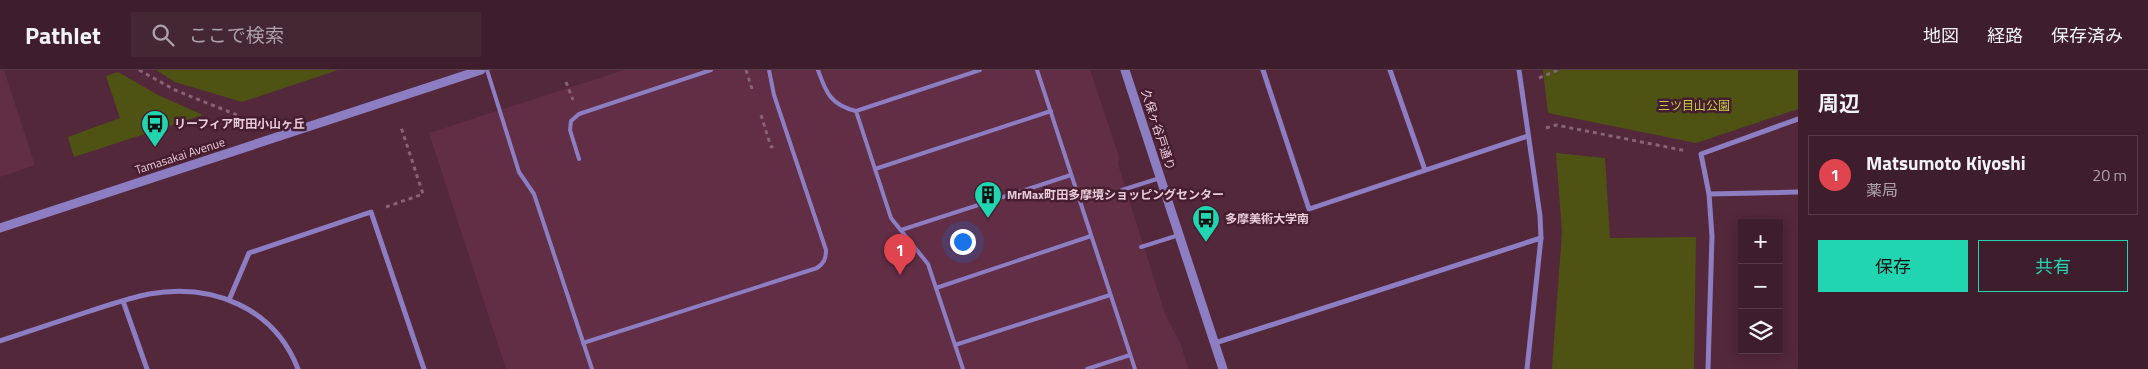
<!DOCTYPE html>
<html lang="ja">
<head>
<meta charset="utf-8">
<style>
  body { margin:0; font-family:"Titillium Web","Noto Sans JP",sans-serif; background:#452734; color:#f1f3f6 }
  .controls { position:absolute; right:15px; bottom:15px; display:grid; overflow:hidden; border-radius:0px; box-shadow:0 2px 12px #0003 }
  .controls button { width:45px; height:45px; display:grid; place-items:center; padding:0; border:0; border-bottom:1px solid #573c48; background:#3e1e2c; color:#f1f3f6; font:25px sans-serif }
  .you { position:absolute; left:962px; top:171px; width:18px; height:18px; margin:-12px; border:4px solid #fff; border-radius:50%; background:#1a73e8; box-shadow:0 0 0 8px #1a73e833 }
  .badge { display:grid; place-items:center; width:32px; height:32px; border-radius:50%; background:#20d5b0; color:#fff; font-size:16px; font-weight:700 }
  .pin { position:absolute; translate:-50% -41px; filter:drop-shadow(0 1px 2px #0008) }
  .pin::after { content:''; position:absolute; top:26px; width:18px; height:15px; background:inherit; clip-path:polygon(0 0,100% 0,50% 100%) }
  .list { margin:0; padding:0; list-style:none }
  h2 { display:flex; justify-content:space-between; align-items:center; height:65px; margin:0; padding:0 20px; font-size:21px }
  h2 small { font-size:16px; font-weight:400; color:#ada2a9 }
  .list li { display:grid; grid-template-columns:32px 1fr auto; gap:15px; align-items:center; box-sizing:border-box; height:80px; margin:0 10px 10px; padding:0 10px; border:1px solid #573c48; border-radius:0px }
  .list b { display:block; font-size:19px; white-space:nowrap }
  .list p { margin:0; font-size:16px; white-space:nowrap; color:#ada2a9 }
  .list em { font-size:16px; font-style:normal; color:#ada2a9 }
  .actions { display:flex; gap:10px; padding:15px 20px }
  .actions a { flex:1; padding:11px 0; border:1px solid #20d5b0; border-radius:0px; text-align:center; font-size:18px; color:#20d5b0 }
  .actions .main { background:#20d5b0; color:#111 }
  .icon { flex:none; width:28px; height:28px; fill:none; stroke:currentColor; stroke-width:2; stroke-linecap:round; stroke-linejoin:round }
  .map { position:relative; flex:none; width:1798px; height:299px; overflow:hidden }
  header { display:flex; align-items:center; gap:30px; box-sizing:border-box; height:70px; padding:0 25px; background:#3e1e2c; border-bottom:1px solid #573c48 }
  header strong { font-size:24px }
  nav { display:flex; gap:28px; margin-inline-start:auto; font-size:18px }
  .search { width:350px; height:45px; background:#452734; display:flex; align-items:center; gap:12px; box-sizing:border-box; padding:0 18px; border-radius:0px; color:#ada2a9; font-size:19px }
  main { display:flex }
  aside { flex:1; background:#3e1e2c }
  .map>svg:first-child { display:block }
  .built { fill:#612e45 }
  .green { fill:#4e5313 }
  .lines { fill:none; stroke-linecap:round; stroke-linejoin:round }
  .path { stroke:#886372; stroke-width:3; stroke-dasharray:4 4; stroke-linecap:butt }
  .service { stroke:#8d7dc2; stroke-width:4 }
  .minor { stroke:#8d7dc2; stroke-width:5 }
  .tertiary { stroke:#8d7dc2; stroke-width:9 }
  .labels { text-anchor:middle; stroke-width:5; stroke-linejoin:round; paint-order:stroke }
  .park-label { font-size:12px; fill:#c6d145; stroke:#471d30 }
  .poi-label { font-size:12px; font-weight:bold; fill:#e8ccd6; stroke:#471d30; text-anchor:start }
  .street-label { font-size:12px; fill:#e8ccd6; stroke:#471d30 }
</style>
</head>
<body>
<header>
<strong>Pathlet</strong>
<div class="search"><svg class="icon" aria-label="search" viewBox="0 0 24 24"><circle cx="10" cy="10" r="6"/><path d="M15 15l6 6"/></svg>ここで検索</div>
<nav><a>地図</a><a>経路</a><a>保存済み</a></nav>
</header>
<main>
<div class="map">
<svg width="1798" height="299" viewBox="0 0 1798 299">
  <rect width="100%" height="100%" fill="#53283a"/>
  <!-- built -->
  <g class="built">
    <polygon points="0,0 4,0 35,95 0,107"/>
    <polygon points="624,0 1090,0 1119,87 1118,94 1165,244 1181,275 1188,299 506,299 429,63"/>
  </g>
  <!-- green -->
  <g class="green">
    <polygon points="156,0 338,0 242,32 175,12"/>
    <polygon points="1543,0 1798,0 1798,39 1696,73 1548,43"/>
    <polygon points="118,2 158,25 203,45 74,87 68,67 120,48 106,6"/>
    <polygon points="1556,83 1605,88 1610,168 1696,167 1694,299 1552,299 1562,162"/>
  </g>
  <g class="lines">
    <!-- path -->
    <g class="path">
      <polyline points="139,0 175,20 237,45"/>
      <polyline points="746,0 752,19"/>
      <polyline points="1539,8 1558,0"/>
      <polyline points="566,12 573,30"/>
      <polyline points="761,45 771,77 775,76"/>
      <polyline points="1546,58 1556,55 1687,81"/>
      <polyline points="386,137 423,124 401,57"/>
    </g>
    <!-- service -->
    <g class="service">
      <polyline points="487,0 519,102 534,124 592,299"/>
      <path d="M818 0C826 23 831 35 856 41"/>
      <polyline points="1037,0 1135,299"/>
      <polyline points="579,89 570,60 571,51 579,44 711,0"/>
      <polyline points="875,99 1051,41"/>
      <polyline points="1122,120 1160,108"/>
      <polyline points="901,160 1071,105"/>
      <polyline points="1141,177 1179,165"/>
      <polyline points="936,218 1091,166"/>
      <path d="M583 273 817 198C824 193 826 189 826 180L774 25 769 0"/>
      <polyline points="955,275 1110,225"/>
      <polyline points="963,299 928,194 891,148 856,41 980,0"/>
      <polyline points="1087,299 1130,285"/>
    </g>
    <!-- minor -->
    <g class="minor">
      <polyline points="1263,0 1309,139 1528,66"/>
      <polyline points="1390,0 1425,100"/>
      <polyline points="1519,0 1540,146 1541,168 1527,299"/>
      <polyline points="1709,124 1798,122"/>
      <polyline points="229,230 249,183 371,142 424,299"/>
      <polyline points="123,231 147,299"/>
      <path d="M0 271C30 261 60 251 90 241 109 235 129 228 149 224 212 213 274 237 298 299"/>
      <polyline points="1215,273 1541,168"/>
      <polyline points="1708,299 1712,166 1709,124 1701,84 1798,49"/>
    </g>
    <!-- tertiary -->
    <g class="tertiary">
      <polyline points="1125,0 1223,299"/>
      <polyline points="0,158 481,0"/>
    </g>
  </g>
  <!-- icons -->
  <defs>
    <symbol id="bus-pin" viewBox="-11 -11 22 30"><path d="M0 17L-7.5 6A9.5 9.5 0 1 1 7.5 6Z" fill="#20d5b0" stroke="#471d30"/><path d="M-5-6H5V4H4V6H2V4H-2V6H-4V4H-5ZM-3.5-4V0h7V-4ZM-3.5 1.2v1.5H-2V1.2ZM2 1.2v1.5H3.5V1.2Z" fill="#111"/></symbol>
    <symbol id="building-pin" viewBox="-11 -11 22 30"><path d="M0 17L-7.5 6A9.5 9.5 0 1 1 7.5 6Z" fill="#20d5b0" stroke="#471d30"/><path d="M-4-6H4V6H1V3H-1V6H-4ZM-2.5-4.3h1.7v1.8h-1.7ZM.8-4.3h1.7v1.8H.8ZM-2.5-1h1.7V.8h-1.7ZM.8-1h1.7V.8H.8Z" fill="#111"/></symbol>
  </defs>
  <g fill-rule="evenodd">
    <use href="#bus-pin" x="139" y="38" width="32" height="43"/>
    <use href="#building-pin" x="972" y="109" width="32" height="43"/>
    <use href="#bus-pin" x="1190" y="133" width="32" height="43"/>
  </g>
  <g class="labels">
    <!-- park labels -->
    <g class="park-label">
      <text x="1694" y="40">三ツ目山公園</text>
    </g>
    <!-- poi labels -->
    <g class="poi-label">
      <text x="174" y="58">リーフィア町田小山ヶ丘</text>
      <text x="1007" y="129">MrMax町田多摩境ショッピングセンター</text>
      <text x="1225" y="153">多摩美術大学南</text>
    </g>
    <!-- street labels -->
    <g class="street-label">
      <text transform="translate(1158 60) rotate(72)" y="4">久保ヶ谷戸通り</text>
      <text transform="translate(180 86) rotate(-18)" y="4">Tamasakai Avenue</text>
    </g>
  </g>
</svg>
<div class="controls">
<button>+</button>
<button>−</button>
<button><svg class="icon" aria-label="layers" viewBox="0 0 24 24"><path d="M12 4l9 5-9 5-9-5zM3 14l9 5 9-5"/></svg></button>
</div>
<div class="you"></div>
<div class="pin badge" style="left:900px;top:205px;background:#e0444e">1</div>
</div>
<aside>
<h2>周辺<small></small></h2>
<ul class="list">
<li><span class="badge" style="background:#e0444e">1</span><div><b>Matsumoto Kiyoshi</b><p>薬局</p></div><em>20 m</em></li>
</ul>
<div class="actions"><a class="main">保存</a><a>共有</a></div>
</aside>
</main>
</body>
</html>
